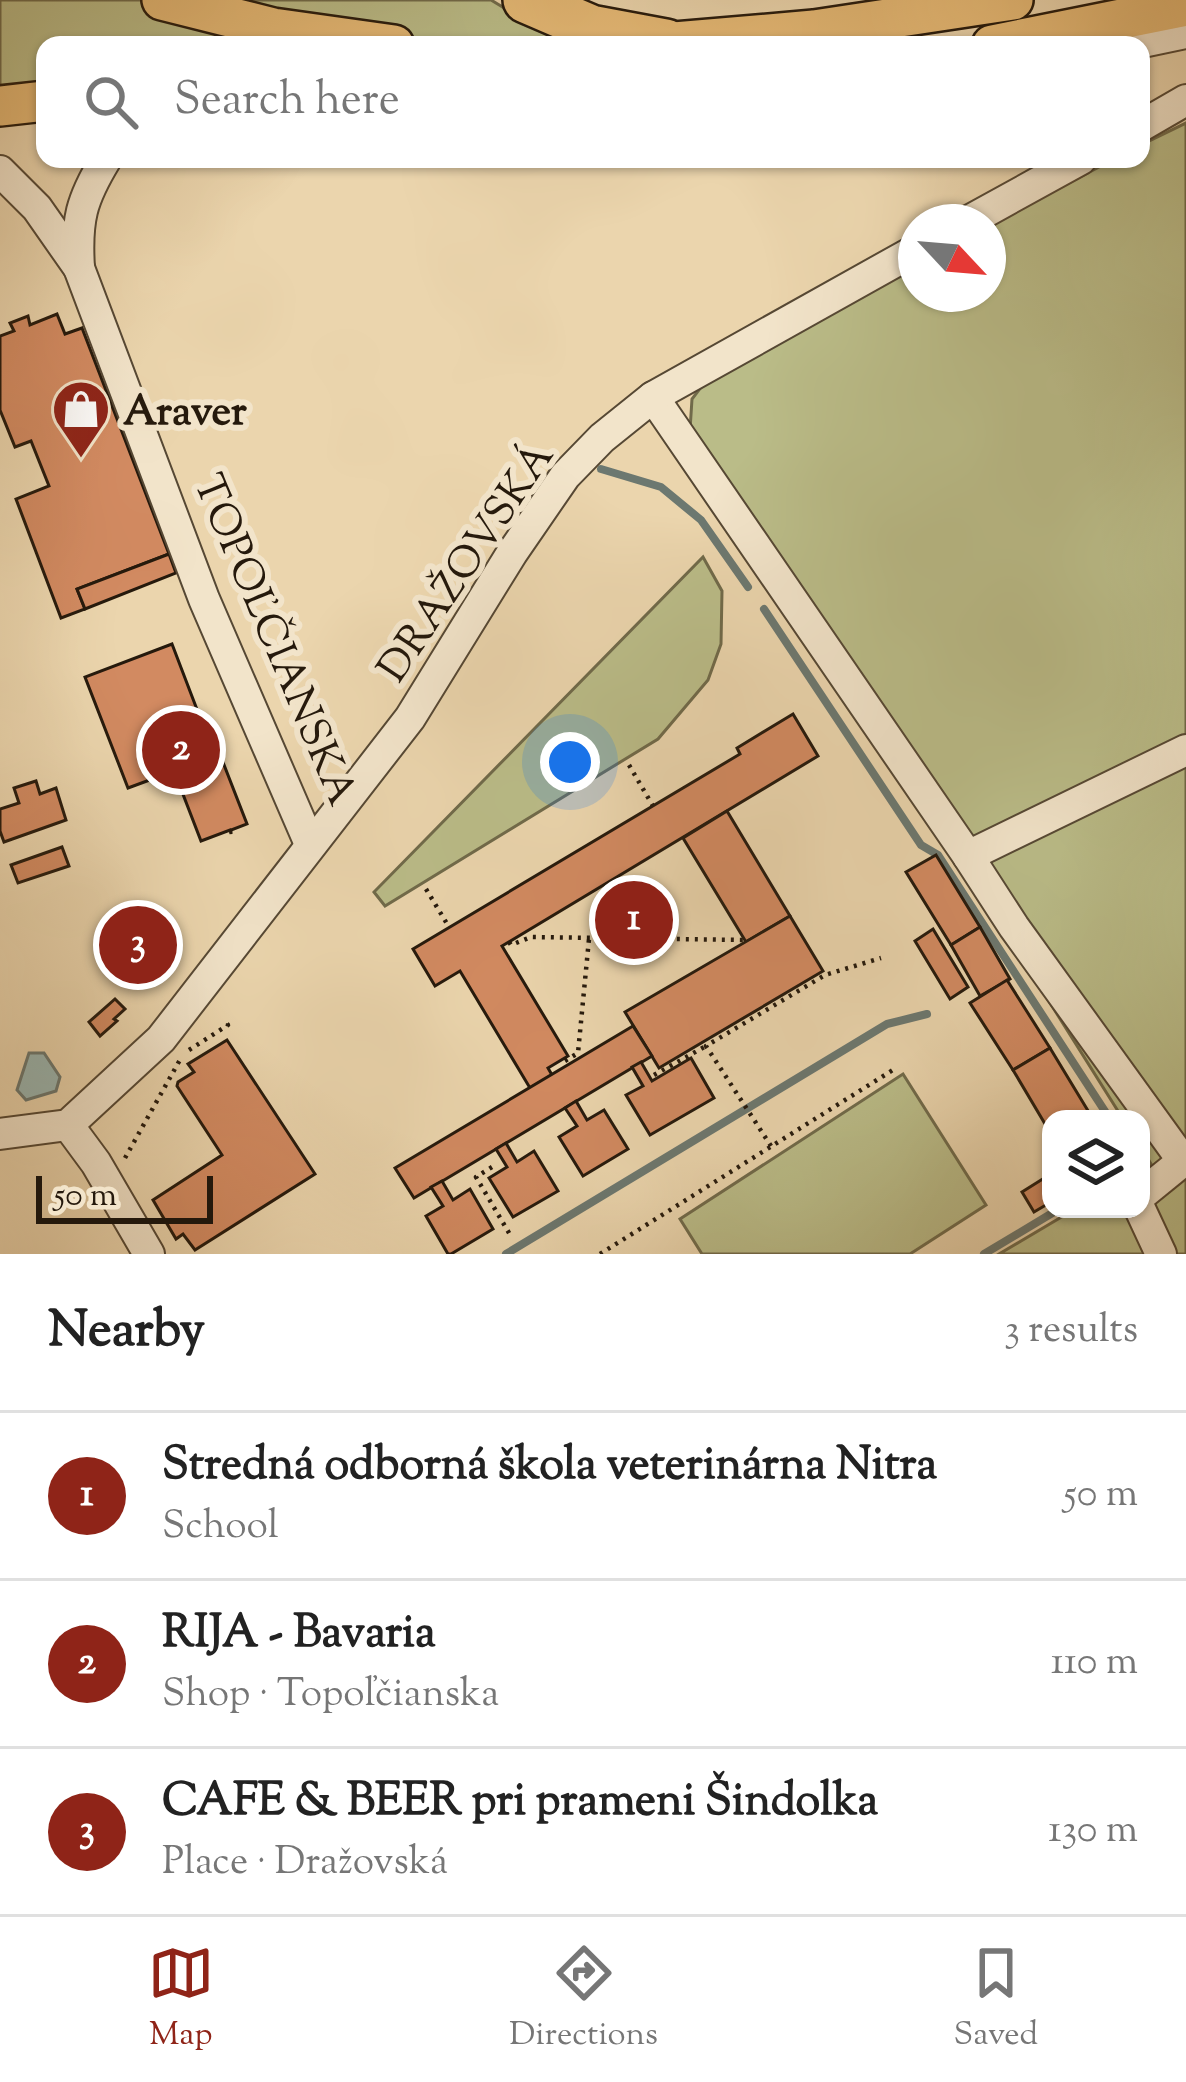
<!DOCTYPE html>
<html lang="en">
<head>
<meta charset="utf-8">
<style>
  body { margin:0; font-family:"Sorts Mill Goudy",serif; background:#f2f2f2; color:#222 }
  .controls { position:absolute; right:36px; bottom:36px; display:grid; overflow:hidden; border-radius:24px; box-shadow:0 3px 9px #0004 }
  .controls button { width:108px; height:108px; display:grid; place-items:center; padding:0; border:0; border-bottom:3px solid #e0e0e0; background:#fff; color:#222; font:60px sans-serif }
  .compass { position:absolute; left:898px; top:204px; width:108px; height:108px; border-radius:50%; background:#fff; box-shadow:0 3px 9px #0004; rotate:116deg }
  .scale { position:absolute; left:36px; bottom:30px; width:177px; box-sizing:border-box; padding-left:12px; border:6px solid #25190c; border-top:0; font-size:33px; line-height:42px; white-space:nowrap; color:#25190c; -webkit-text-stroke:9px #f2e4ca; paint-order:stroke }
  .you { position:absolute; left:570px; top:762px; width:42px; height:42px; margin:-30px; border:9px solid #fff; border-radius:50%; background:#1a73e8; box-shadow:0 0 0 18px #1a73e833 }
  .badge { display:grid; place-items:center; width:78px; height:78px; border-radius:50%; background:#8f2418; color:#fff; font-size:39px; font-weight:700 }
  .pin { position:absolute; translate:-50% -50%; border:6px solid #fff; box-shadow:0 3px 12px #0006 }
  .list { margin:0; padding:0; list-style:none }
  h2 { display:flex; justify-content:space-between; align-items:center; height:156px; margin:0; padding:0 48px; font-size:51px }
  h2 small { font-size:39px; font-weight:400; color:#767676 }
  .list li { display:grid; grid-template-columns:78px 1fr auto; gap:36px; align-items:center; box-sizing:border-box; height:168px; padding:0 48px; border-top:3px solid #e0e0e0 }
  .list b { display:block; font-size:45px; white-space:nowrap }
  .list p { margin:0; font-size:39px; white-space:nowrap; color:#767676 }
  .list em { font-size:39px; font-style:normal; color:#767676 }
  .icon { flex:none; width:66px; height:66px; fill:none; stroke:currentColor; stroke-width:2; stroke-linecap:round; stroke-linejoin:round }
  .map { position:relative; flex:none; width:1186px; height:1254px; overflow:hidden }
  .search { position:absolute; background:#fff; box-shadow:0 3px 9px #0004; left:36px; right:36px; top:36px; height:132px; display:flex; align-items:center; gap:30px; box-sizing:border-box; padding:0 42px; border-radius:24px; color:#767676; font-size:45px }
  .sheet { height:660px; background:#fff }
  nav { display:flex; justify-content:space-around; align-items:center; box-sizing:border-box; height:168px; border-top:3px solid #e0e0e0; background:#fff; font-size:33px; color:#767676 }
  nav a { display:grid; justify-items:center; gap:6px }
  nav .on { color:#8f2418 }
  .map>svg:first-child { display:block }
  .green { fill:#babc88; stroke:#706a4a; stroke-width:3 }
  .water { fill:#9bb7b2; stroke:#6c7870; stroke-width:3 }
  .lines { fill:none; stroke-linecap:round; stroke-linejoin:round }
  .stream { stroke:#6c7870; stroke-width:8 }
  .building { fill:#d28a61; stroke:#25190c; stroke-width:3 }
  .minor-casing { stroke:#564834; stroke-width:34 }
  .major-casing { stroke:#25190c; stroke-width:44 }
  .highway-casing { stroke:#25190c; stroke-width:50 }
  .path { stroke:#25190c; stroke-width:4.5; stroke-dasharray:3 6; stroke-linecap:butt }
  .minor { stroke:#f2e4ca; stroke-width:30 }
  .major { stroke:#e6ba76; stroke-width:39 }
  .highway { stroke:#e6ba76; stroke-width:45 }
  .labels { text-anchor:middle; stroke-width:12; stroke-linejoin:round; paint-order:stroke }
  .poi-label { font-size:42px; font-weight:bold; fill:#25190c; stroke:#f2e4ca; text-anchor:start }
  .street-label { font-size:42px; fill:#25190c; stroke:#f2e4ca }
</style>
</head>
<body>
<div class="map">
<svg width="1186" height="1254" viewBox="0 0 1186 1254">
  <rect width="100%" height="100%" fill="#ebd5ad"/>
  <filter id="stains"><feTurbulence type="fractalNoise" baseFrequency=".00167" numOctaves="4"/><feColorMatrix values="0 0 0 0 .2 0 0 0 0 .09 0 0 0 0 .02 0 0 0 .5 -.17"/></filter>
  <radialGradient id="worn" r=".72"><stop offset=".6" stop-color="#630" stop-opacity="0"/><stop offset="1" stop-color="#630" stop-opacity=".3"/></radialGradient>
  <!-- green -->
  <g class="green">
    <polygon points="0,0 491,0 514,14 570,37 501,45 45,45 45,88 0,93"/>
    <polygon points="1186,123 1186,1254 999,1254 1075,1209 1141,1209 1141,1170 1151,1164 1141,1147 1141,1119 1123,1119 690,430 692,399 711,374 916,265 916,294 988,294 988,226 1114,159 1141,159 1141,145"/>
    <polygon points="703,557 722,591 721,644 708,680 658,739 385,906 374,892"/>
    <polygon points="903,1074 986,1205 910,1254 702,1254 680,1219"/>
  </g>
  <!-- water -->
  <polygon class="water" points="29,1053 44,1053 60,1077 56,1091 26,1100 17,1090"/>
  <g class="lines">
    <!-- stream -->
    <g class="stream">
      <polyline points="601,469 661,487 701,520 748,587"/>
      <polyline points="764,609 921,845 938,855 1110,1119"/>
      <polyline points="506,1254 887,1024 927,1014"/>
      <polyline points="984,1254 1059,1209"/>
    </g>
  </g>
  <!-- building -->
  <g class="building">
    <polygon points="57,314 65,334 82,328 169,554 77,589 85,609 61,618 16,499 49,486 31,441 15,447 0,410 0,336 14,331 10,323 28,316 30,325"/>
    <polygon points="169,554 176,573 85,609 77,589"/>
    <polygon points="172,644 214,754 219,752 247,824 231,830 231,834 230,830 201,841 174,771 128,788 85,677"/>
    <polygon points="793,714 818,756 502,946 568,1056 548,1068 552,1075 530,1088 460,971 435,986 413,949 740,754 737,748"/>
    <polygon points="36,781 40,794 56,788 66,820 4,842 0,831 0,809 19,803 14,788"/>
    <polygon points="727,811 790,916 746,942 683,838"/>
    <polygon points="62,847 69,866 18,883 11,865"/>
    <polygon points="936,855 980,927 951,945 906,872"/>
    <polygon points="790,916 823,971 659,1068 625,1012"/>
    <polygon points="150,918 163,954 150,959 149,956 124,969 112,937 114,931"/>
    <polygon points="980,927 1010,979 980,996 951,945"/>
    <polygon points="933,929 968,987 950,999 915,941"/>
    <polygon points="1007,980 1050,1048 1013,1070 970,1003"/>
    <polygon points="115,999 125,1009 114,1019 117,1021 100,1036 89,1022"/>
    <polygon points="633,1026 652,1056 414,1198 395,1168"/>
    <polygon points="227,1040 315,1174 195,1250 183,1234 176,1239 153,1200 222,1155 177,1086 178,1082 194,1072 188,1064"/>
    <polygon points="1050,1048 1093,1119 1051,1119 1051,1134 1013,1070"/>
    <polygon points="691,1058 714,1098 650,1135 626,1095 643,1086 632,1067 641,1062 652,1081"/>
    <polygon points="576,1101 587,1120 604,1110 628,1149 583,1176 559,1137 577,1126 565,1108"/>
    <polygon points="506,1143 517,1162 534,1151 558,1191 513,1217 489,1178 507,1167 496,1149"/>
    <polygon points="1049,1175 1051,1202 1034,1212 1022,1192"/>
    <polygon points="442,1181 453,1200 470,1189 493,1229 451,1254 448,1254 426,1216 443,1206 431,1187"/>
  </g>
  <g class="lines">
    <defs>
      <g id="minor">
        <polyline points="1128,45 1186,33"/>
        <polyline points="1141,126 1186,100"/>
        <polyline points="0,171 37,208 79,268 204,599 310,844"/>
        <polyline points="967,222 1081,159"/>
        <path d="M79 268C76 220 81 200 106 159"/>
        <polyline points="653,397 968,856 1186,750"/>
        <polyline points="968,856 1014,927 1183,1161 1186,1159"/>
        <polyline points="68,1125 96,1163 149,1254"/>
        <polyline points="0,1134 68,1125 161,1039 410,718 512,553 565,476 602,438 653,397 916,250"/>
        <polyline points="1141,1195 1183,1161"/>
        <polyline points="1140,1209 1161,1254"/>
      </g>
      <g id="major">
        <polyline points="162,0 273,28 394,45"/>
        <polyline points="639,45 814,30 1013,0"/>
        <polyline points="992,45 1186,6"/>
        <polyline points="0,106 45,101"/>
      </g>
      <polyline id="highway" points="526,0 591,28 666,42"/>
    </defs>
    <!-- minor casing -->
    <use href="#minor" class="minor-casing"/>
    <!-- major casing -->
    <use href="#major" class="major-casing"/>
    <!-- highway casing -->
    <use href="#highway" class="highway-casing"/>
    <!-- path -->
    <g class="path">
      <polyline points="629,765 653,806"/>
      <polyline points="426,889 449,927"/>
      <polyline points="509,942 511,945 531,937 745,940"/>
      <polyline points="189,1050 228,1025 224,1020"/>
      <polyline points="565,1061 578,1053 589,939"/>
      <polyline points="654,1075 706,1046"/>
      <polyline points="771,1146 706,1046 825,975 881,958"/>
      <polyline points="125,1158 181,1058"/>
      <polyline points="492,1167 476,1177 512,1238"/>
      <polyline points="600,1254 896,1068"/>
    </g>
    <!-- minor -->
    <use href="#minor" class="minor"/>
    <!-- major -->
    <use href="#major" class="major"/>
    <!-- highway -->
    <use href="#highway" class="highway"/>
  </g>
  <!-- icons -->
  <defs>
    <symbol id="shop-pin" viewBox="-11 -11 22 30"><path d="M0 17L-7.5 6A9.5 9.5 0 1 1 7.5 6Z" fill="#8f2418" stroke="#f2e4ca"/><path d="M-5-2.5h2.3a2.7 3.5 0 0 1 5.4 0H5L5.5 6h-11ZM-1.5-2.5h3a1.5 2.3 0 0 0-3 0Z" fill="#fff"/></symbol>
  </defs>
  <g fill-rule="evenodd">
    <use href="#shop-pin" x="48" y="376" width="66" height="90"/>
  </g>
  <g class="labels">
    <!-- poi labels -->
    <g class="poi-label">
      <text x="123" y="424">Araver</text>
    </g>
    <!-- street labels -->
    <g class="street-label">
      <text transform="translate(464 561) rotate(-56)" y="15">DRAŽOVSKÁ</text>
      <text transform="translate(277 639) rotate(67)" y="15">TOPOĽČIANSKA</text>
    </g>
  </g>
  <rect width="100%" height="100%" filter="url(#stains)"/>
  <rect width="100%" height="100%" fill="url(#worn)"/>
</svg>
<div class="controls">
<button><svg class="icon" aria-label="layers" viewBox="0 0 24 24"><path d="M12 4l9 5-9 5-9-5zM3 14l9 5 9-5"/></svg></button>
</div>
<svg class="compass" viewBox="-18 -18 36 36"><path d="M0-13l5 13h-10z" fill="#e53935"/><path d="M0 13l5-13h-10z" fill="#767676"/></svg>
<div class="scale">50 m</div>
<div class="you"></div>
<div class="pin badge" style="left:634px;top:920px">1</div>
<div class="pin badge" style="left:181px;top:750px">2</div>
<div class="pin badge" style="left:138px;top:945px">3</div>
<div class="search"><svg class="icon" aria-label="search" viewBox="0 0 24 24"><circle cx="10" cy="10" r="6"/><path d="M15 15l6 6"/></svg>Search here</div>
</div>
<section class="sheet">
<h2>Nearby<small>3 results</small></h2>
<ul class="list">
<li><span class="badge">1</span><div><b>Stredná odborná škola veterinárna Nitra</b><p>School</p></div><em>50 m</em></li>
<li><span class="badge">2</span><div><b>RIJA - Bavaria</b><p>Shop · Topoľčianska</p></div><em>110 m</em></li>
<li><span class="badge">3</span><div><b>CAFE &amp; BEER pri prameni Šindolka</b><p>Place · Dražovská</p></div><em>130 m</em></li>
</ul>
</section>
<nav>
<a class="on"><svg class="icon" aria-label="map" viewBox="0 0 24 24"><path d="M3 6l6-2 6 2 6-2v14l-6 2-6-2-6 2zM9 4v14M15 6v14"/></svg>Map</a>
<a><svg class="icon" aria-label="directions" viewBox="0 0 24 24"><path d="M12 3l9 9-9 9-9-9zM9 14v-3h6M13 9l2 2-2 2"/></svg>Directions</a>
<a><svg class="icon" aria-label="saved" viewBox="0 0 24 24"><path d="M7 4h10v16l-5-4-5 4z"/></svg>Saved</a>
</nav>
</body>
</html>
